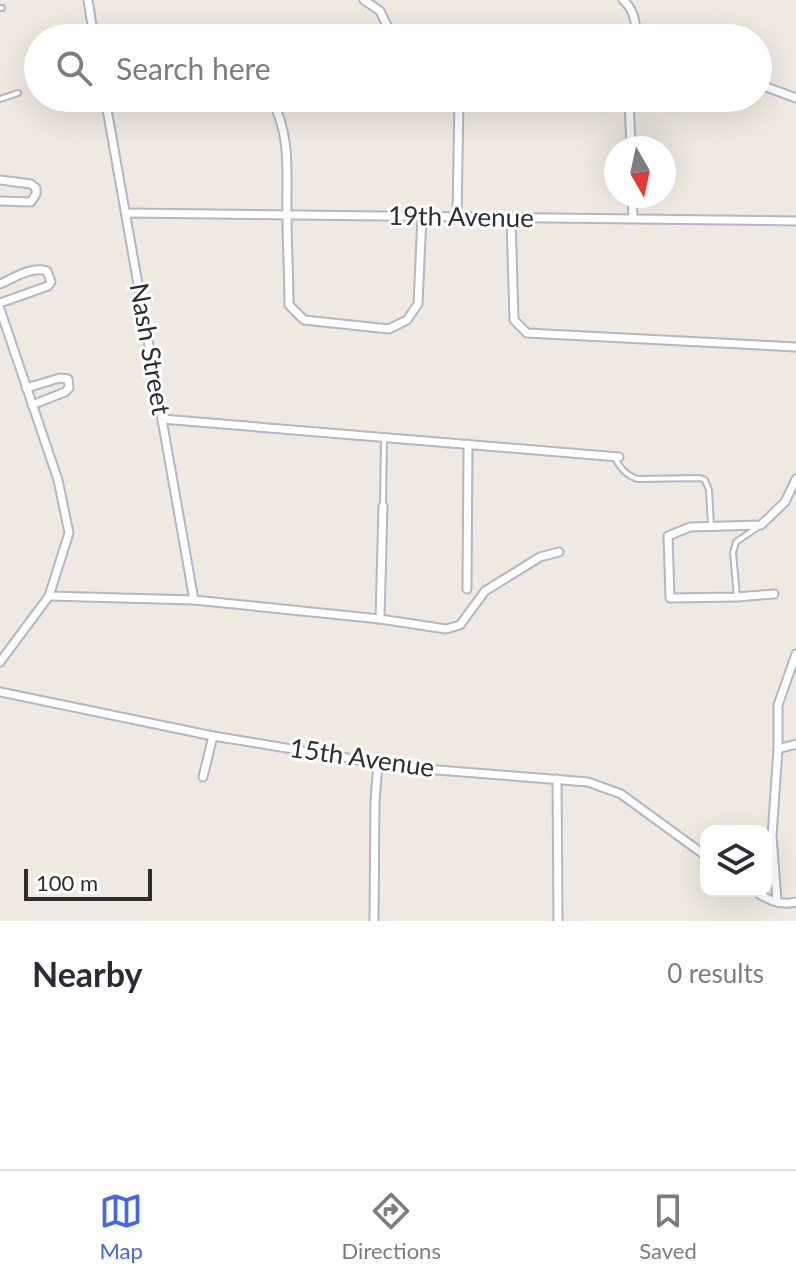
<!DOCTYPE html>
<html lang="en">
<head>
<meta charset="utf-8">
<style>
  body { margin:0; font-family:Lato,sans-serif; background:#f7f7f7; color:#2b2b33 }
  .controls { position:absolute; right:24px; bottom:24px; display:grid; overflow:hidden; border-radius:16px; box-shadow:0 8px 32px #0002 }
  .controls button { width:72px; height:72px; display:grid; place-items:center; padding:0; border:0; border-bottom:2px solid #e1e1e2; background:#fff; color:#2b2b33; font:40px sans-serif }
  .compass { position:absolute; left:604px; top:136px; width:72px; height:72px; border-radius:50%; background:#fff; box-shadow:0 8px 32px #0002; rotate:171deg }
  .scale { position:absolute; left:24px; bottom:20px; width:128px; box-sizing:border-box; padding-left:8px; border:4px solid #2e2e2e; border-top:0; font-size:22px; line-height:28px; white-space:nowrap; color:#2e2e2e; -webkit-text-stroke:6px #fff; paint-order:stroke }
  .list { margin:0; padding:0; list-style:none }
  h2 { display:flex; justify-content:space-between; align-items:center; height:104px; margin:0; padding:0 32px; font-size:34px }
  h2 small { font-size:26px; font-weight:400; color:#7c7c81 }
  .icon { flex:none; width:44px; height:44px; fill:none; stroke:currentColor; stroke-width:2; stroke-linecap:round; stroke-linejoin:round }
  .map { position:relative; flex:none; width:796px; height:921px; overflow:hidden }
  .search { position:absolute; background:#fff; box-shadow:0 8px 32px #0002; left:24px; right:24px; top:24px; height:88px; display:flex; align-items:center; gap:20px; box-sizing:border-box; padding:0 28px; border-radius:44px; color:#7c7c81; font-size:30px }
  .sheet { height:248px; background:#fff }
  nav { display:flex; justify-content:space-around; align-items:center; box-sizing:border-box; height:112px; border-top:2px solid #e1e1e2; background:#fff; font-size:22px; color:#7c7c81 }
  nav a { display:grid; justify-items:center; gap:4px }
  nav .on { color:#4264fb }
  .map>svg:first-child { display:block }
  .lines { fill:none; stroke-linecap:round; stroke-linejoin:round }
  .lane-casing { stroke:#b4b7c1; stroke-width:8 }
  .street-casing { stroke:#b4b7c1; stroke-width:11 }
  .lane { stroke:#fff; stroke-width:4 }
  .street { stroke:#fff; stroke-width:7 }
  .labels { text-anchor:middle; stroke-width:6; stroke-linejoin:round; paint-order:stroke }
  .street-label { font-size:26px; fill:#2e2e2e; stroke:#fff }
</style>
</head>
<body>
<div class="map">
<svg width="796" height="921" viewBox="0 0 796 921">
  <rect width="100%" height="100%" fill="#efe9e1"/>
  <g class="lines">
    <defs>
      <g id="lane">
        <polyline points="0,8 2,8"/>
        <polyline points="0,99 18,93"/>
        <path d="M614 457C620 467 626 476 638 479L700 478 705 480 709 490 711 526"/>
        <polyline points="383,506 384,437"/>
        <polyline points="737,597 733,553 736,542 758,527"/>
      </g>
      <g id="street">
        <polyline points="88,0 94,38"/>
        <polyline points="364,0 380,11 393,38"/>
        <path d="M623 0C634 9 637 24 635 38"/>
        <polyline points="758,84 796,98"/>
        <polyline points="105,98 194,600"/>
        <path d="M271 98C292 138 286 172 287 216 287 245 289 275 289 305L304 320 389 329 407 320 418 304 422 216"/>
        <polyline points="629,98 631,148"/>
        <polyline points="0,180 31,184 36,188 36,194 31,202 0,201"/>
        <polyline points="632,196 633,218"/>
        <polyline points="126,213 796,221"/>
        <polyline points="457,217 459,98"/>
        <polyline points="511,217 514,320 527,333 796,347"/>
        <path d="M0 284C14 278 31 266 47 271L51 282 48 286 0 303"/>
        <polyline points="0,309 58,480 69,533 49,596 0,662"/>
        <polyline points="26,388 60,378 68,379 69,388 65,392 32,405"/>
        <polyline points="162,419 619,457"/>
        <polyline points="467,589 468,444"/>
        <polyline points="774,594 737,597 670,598 668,536 690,527 761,525 785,502 796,479"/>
        <polyline points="49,596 194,600 380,619 446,629 460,625 485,591 540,557 559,552"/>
        <polyline points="380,619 383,506"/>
        <polyline points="0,692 213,736 378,763 425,769 588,782 621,794 706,856"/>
        <polyline points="778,749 796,744"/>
        <polyline points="203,777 213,736"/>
        <polyline points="557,779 558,921"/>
        <path d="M755 891C768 900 780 906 796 902"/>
        <polyline points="777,902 772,836 778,749 778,705 796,654"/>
        <polyline points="374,921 375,801 378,763"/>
      </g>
    </defs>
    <!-- lane casing -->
    <use href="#lane" class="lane-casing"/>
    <!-- street casing -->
    <use href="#street" class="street-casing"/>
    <!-- lane -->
    <use href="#lane" class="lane"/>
    <!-- street -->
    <use href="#street" class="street"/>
  </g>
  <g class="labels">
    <!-- street labels -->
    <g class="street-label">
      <text transform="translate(461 217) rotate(1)" y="9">19th Avenue</text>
      <text transform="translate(150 349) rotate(80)" y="9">Nash Street</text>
      <text transform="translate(362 758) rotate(8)" y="9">15th Avenue</text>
    </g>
  </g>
</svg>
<div class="controls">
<button><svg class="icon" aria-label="layers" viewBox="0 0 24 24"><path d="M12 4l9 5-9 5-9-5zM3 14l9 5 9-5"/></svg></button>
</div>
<svg class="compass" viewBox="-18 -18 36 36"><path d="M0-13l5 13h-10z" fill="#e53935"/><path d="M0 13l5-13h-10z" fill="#7c7c81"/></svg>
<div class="scale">100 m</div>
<div class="search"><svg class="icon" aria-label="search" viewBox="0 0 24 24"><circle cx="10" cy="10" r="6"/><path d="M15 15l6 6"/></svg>Search here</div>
</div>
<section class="sheet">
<h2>Nearby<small>0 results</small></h2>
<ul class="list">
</ul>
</section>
<nav>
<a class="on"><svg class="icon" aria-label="map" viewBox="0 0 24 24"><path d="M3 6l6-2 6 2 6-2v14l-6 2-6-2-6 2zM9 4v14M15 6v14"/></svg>Map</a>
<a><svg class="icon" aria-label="directions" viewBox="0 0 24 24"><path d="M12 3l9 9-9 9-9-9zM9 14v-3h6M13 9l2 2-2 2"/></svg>Directions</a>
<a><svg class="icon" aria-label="saved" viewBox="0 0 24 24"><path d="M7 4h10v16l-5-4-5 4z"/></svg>Saved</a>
</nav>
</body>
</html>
